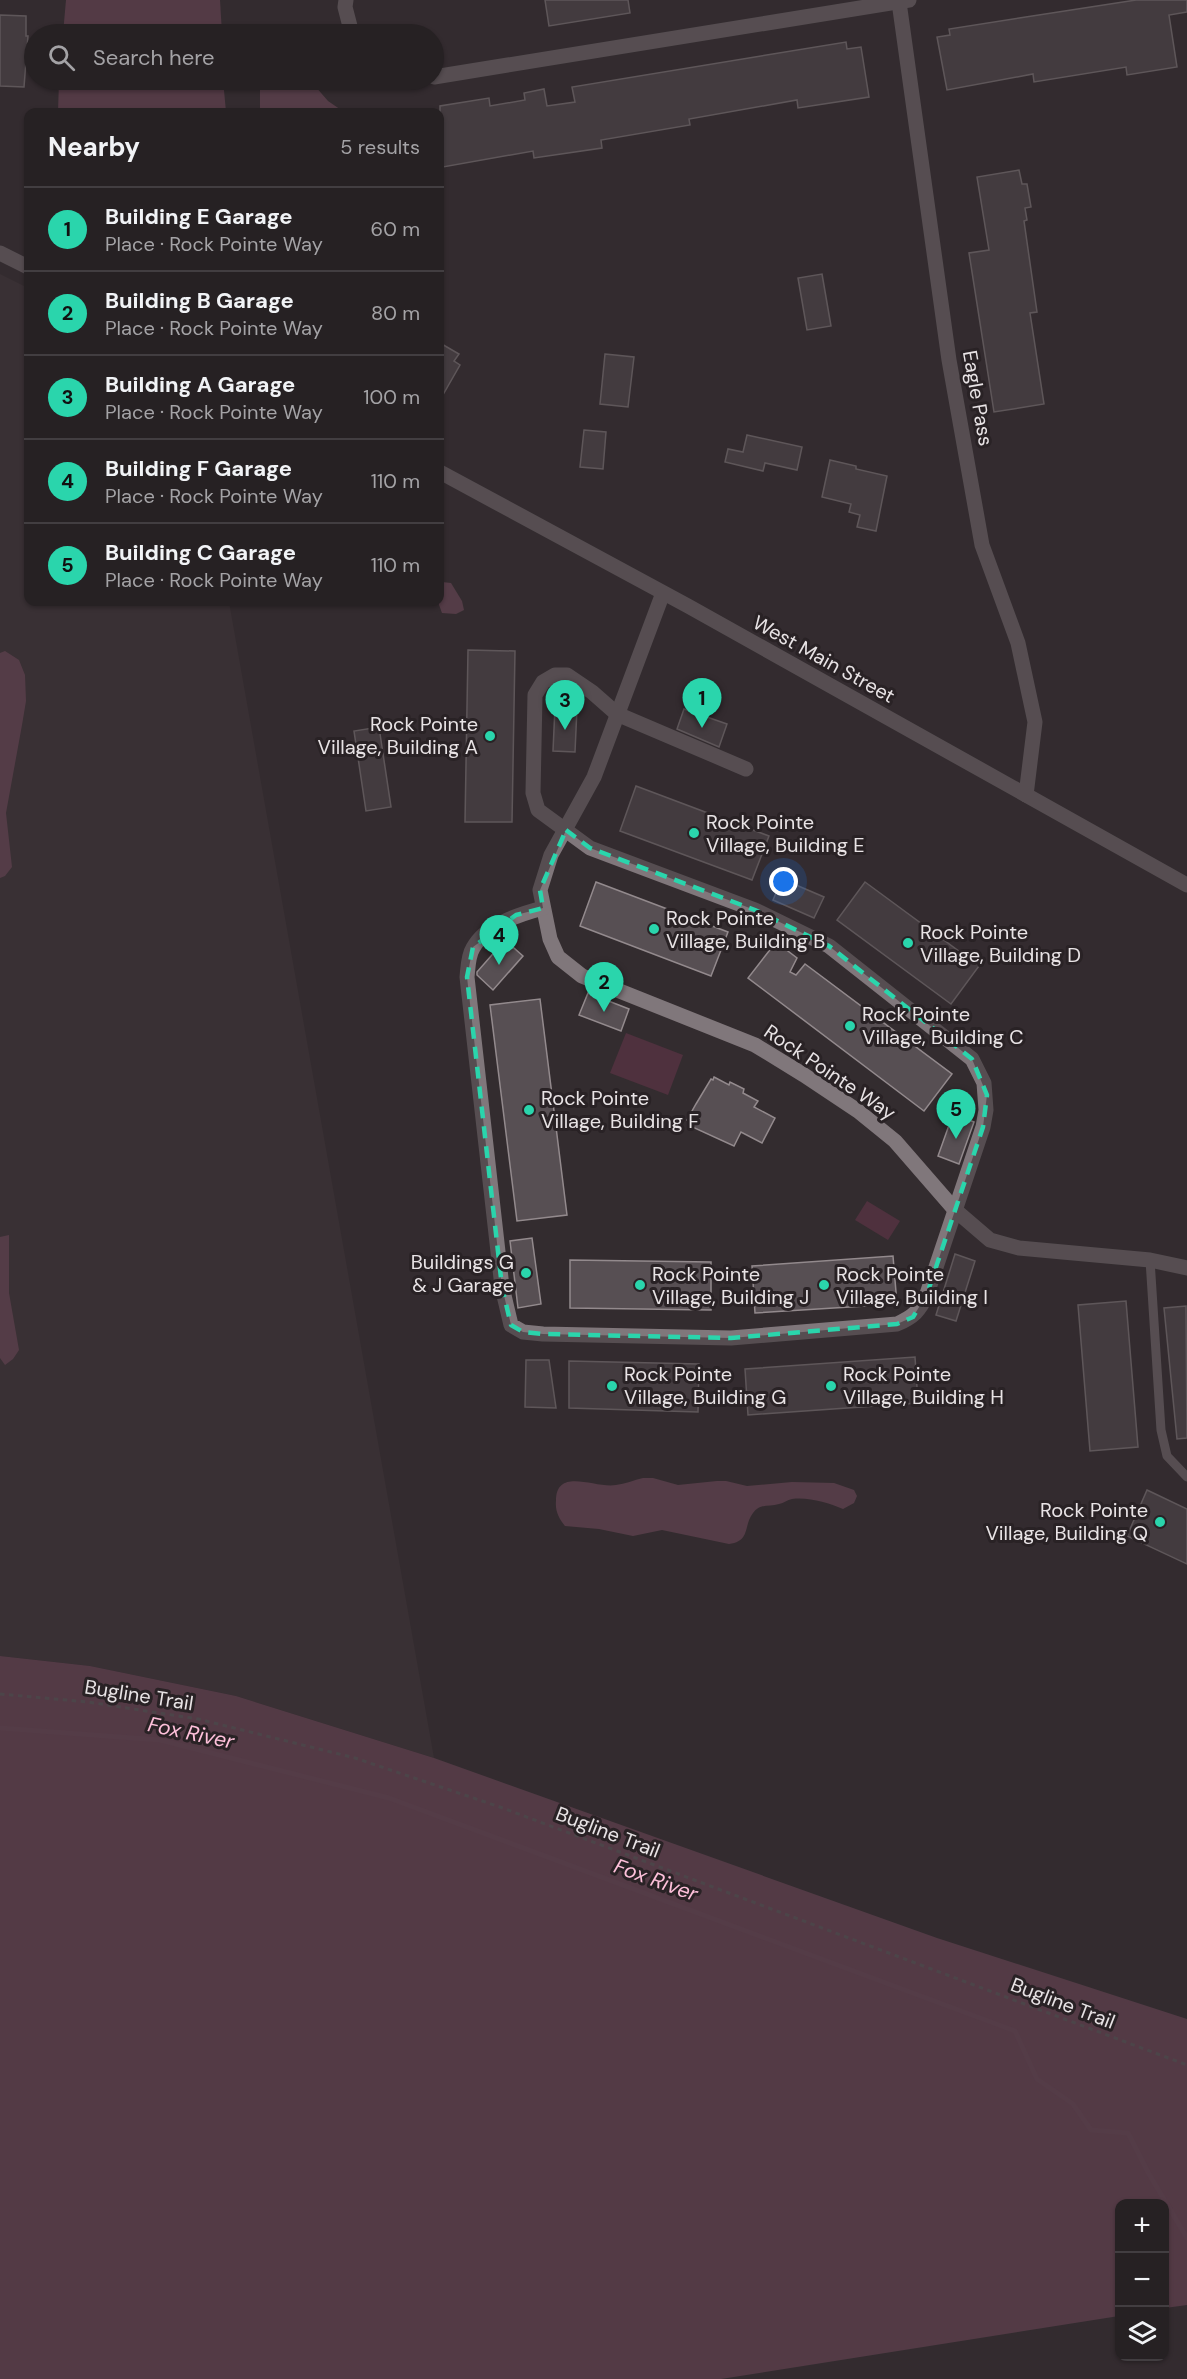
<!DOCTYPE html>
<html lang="en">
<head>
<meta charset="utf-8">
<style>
  body { margin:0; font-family:"DM Sans",sans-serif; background:#322e30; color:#f1f3f6 }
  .controls { position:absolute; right:18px; bottom:18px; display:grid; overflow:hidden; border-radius:12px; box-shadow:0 2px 4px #0004 }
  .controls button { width:54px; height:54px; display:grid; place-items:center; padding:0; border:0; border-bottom:2px solid #423e41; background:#262123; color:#f1f3f6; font:30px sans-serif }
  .you { position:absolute; left:784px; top:882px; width:21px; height:21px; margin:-15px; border:4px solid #fff; border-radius:50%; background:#1a73e8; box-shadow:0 0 0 9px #1a73e833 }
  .badge { display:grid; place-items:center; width:39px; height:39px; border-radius:50%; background:#2ad5ac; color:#111; font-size:20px; font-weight:700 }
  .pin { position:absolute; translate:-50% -50px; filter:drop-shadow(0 2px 3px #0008) }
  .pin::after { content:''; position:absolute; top:32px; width:21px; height:18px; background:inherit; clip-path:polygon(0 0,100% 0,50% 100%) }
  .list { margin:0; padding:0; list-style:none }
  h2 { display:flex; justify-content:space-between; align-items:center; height:78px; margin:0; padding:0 24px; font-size:26px }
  h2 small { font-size:20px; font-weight:400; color:#a4a3a6 }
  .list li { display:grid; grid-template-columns:39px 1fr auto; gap:18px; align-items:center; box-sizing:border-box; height:84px; padding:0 24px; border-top:2px solid #423e41 }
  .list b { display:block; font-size:22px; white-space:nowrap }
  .list p { margin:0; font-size:20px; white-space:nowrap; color:#a4a3a6 }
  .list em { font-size:20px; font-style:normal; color:#a4a3a6 }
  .icon { flex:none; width:33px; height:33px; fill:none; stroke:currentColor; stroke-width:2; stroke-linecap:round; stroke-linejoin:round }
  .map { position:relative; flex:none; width:1187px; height:2379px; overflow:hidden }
  .search { position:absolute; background:#262123; box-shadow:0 2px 4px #0004; left:24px; top:24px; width:420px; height:66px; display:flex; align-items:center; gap:15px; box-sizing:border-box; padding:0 21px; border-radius:33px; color:#a4a3a6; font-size:22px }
  .panel { position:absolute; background:#262123; box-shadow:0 2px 4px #0004; left:24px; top:108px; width:420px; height:498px; border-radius:12px }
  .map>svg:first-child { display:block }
  .built { fill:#41353a }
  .green { fill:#4f313e }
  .forest { fill:#7a4c61 }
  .water { fill:#7d5064 }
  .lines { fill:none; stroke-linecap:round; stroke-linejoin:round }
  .stream { stroke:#7d5064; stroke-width:5 }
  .building { fill:#574f53; stroke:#938a8d; stroke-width:1.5 }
  .path { stroke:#6c6568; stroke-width:3; stroke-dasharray:4.5 4.5; stroke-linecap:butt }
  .service { stroke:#80777b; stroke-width:9 }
  .minor { stroke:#80777b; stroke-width:15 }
  .secondary { stroke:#80777b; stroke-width:15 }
  .marked { fill:none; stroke:#2ad5ac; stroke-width:4.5; stroke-dasharray:12 8; stroke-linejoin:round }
  .poi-dot { fill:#2ad5ac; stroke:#292225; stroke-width:2 }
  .labels { text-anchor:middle; stroke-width:6; stroke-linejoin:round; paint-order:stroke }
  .street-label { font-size:20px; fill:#e8e3e5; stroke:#292225 }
  .poi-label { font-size:20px; fill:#e8e3e5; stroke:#292225; text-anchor:start }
  .water-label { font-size:21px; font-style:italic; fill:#fec0da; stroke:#292225 }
</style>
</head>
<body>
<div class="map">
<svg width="1187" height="2379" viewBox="0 0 1187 2379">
  <rect width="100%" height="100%" fill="#332c2f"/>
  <!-- built -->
  <polygon class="built" points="0,274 28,288 28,602 229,602 434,1758 236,1696 90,1666 0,1656"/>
  <!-- green -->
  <g class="green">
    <polygon points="626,1033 683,1055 668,1095 610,1073"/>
    <polygon points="867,1201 900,1221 888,1240 855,1220"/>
  </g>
  <!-- forest -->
  <g class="forest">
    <polygon points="66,0 220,0 222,34 63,34"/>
    <polygon points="59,80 223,80 226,112 58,112"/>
    <polygon points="0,1656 90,1666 236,1696 434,1758 937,1938 1187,2019 1187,2305 1165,2308 1164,2204 1120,2204 1119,2316 721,2379 0,2379"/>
  </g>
  <!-- water -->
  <g class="water">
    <polygon points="260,80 299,80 315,86 328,101 344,112 260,112"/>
    <polygon points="442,582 451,583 462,601 464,610 456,614 442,613 438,602"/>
    <polygon points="5,651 19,660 25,675 26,701 22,725 6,813 12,867 5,876 0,878 0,653"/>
    <polygon points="9,1235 9,1293 19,1350 13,1359 5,1365 0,1358 0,1237"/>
    <path d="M643 1478H653L678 1485 717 1481H726L747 1486 792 1482 834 1483 854 1490 857 1496 854 1503 843 1509C828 1503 810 1497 792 1499 787 1500 784 1503 779 1504 769 1507 760 1503 753 1513 743 1526 751 1541 729 1544L662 1530 633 1536 599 1529 565 1526C559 1519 555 1511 556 1501 556 1466 596 1489 616 1485 625 1484 634 1480 643 1478Z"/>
  </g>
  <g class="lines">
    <!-- stream -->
    <polyline class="stream" points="0,1728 160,1740 389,1798 1015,2031 1037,2079 1073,2104 1091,2130 1128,2133 1149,2174 1187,2238"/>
  </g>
  <!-- building -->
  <g class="building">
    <polygon points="545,0 628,0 630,13 549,26"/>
    <polygon points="1136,0 1187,0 1187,12 1169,15 1177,67 1127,75 1126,67 1034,82 1033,74 947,90 937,37 950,35 949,29"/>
    <polygon points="0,15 26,16 26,36 28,36 24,87 0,86"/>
    <polygon points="846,42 847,49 861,47 869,97 798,108 797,100 689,119 690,125 601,140 602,148 534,158 533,151 443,167 440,148 440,106 489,98 490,106 525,100 524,93 544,89 547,106 575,102 572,87"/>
    <polygon points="1019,170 1022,184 1027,184 1031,207 1025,208 1027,220 1024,221 1037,312 1030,313 1044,404 994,412 969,253 989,250 977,177"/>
    <polygon points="822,274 831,326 807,330 798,278"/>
    <polygon points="440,343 459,354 454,361 460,365 440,400"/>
    <polygon points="605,354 634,357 628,407 600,404"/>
    <polygon points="584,430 606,432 603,469 580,467"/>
    <polygon points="747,435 802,447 797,470 765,463 763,471 725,462 728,449 743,452"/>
    <polygon points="830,460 856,466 856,469 887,476 876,531 857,527 860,515 849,512 851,504 822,497"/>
    <polygon points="468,650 515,651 512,822 465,822"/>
    <polygon points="555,707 577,708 575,752 553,751"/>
    <polygon points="684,709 727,724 719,747 677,729"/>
    <polygon points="379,727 391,807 366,811 354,731"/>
    <polygon points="636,786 769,836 752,880 620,831"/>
    <polygon points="782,879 824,897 814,918 773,900"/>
    <polygon points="596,882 728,932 711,976 580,926"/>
    <polygon points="865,882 979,966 951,1004 837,920"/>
    <polygon points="505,940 523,956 493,990 477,975 477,972"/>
    <polygon points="776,942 797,958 790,972 796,975 805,964 952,1074 924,1111 748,978"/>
    <polygon points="588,993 629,1009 621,1031 579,1015"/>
    <polygon points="540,999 567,1215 517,1221 490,1005"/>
    <polygon points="714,1077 729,1085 730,1082 744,1089 743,1093 758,1101 754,1107 775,1118 762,1143 741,1132 734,1146 688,1125 690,1122 687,1120 696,1104 711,1079 713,1080"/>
    <polygon points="953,1114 974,1122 959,1164 938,1156"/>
    <polygon points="532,1238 541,1304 518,1308 510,1241"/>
    <polygon points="955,1254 975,1261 956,1321 936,1315"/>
    <polygon points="893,1256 897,1304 755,1313 752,1266"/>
    <polygon points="570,1260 711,1262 711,1310 570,1308"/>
    <polygon points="1126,1301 1138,1447 1090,1451 1078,1305"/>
    <polygon points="1186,1306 1187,1438 1177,1439 1164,1308"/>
    <polygon points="915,1357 918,1403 748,1415 745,1369"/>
    <polygon points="526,1360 549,1360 556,1408 525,1407"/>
    <polygon points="569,1361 699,1364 698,1412 569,1408"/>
    <polygon points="1147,1490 1187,1509 1187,1564 1127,1536"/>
  </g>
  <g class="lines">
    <!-- path -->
    <polyline class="path" points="0,1694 88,1702 198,1719 355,1758 500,1807 1187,2065"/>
    <!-- service -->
    <polyline class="service" points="1150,1260 1161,1430 1167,1456 1187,1477"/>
    <!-- minor -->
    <g class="minor">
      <polyline points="346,0 345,7 352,34"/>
      <polyline points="899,2 949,360 982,545 1018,643 1035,722 1026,795"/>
      <polyline points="434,77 909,0"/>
      <polyline points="663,593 594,777 551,855 540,890 550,939 558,957 582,976 755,1045 804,1075 858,1111 895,1141 955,1210 990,1240 1019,1248 1150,1260 1187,1268"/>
      <path d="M543 908C520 914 485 925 473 948 468 956 468 968 467 977L502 1287 511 1325 523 1332 543 1334 731 1338 897 1324C913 1317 920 1311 927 1294L983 1127 986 1110 984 1083 972 1059 829 946 755 910 590 848 538 810 533 793 535 695 543 682 555 675H567L592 692 617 714 746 769"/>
    </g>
    <!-- secondary -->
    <g class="secondary">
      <polyline points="0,253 28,267"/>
      <polyline points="440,472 688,606 1187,885"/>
    </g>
  </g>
  <!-- marked area -->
  <path d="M0 0H1187V2379H0ZM566 830 590 848 755 910 829 946 972 1059 987 1095 983 1127 927 1294 913 1317 897 1324 731 1338 543 1334 523 1332 511 1325 502 1287 467 977 473 947 516 915 543 908 540 890Z" fill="#332c2f" fill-opacity=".55" fill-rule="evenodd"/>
  <path class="marked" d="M566 830 590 848 755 910 829 946 972 1059 987 1095 983 1127 927 1294 913 1317 897 1324 731 1338 543 1334 523 1332 511 1325 502 1287 467 977 473 947 516 915 543 908 540 890Z"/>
  <!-- markers -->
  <g class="poi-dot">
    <circle cx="490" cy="736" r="6"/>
    <circle cx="694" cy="833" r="6"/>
    <circle cx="654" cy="929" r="6"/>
    <circle cx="908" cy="943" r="6"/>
    <circle cx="850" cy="1026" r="6"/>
    <circle cx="529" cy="1110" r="6"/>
    <circle cx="526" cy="1273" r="6"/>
    <circle cx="640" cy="1285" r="6"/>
    <circle cx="824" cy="1285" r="6"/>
    <circle cx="612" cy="1386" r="6"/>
    <circle cx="831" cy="1386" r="6"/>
    <circle cx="1160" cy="1522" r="6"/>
  </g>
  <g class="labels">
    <!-- street labels -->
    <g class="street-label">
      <text transform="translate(978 398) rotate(80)" y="7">Eagle Pass</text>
      <text transform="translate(824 659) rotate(29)" y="7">West Main Street</text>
      <text transform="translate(830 1072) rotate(34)" y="7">Rock Pointe Way</text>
      <text transform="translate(139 1695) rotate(9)" y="7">Bugline Trail</text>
      <text transform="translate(608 1832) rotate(21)" y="7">Bugline Trail</text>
      <text transform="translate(1063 2003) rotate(21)" y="7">Bugline Trail</text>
    </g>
    <!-- poi labels -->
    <g class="poi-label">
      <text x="478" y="731" text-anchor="end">Rock Pointe<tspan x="478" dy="23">Village, Building A</tspan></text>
      <text x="706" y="829">Rock Pointe<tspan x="706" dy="23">Village, Building E</tspan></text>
      <text x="666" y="925">Rock Pointe<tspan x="666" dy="23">Village, Building B</tspan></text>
      <text x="920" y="939">Rock Pointe<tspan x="920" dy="23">Village, Building D</tspan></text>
      <text x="862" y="1021">Rock Pointe<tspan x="862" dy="23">Village, Building C</tspan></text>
      <text x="541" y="1105">Rock Pointe<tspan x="541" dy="23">Village, Building F</tspan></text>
      <text x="514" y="1269" text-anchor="end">Buildings G<tspan x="514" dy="23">&amp; J Garage</tspan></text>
      <text x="652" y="1281">Rock Pointe<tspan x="652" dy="23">Village, Building J</tspan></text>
      <text x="836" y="1281">Rock Pointe<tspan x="836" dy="23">Village, Building I</tspan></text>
      <text x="624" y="1381">Rock Pointe<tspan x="624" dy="23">Village, Building G</tspan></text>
      <text x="843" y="1381">Rock Pointe<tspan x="843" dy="23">Village, Building H</tspan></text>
      <text x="1148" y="1517" text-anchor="end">Rock Pointe<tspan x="1148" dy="23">Village, Building Q</tspan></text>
    </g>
    <!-- water labels -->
    <g class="water-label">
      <text transform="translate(191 1733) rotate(12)" y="7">Fox River</text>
      <text transform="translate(656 1880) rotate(20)" y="7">Fox River</text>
    </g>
  </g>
</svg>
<div class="controls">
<button>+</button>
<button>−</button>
<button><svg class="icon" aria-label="layers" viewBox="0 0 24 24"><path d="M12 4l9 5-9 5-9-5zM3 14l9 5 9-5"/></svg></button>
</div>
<div class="you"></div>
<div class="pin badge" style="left:702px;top:728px">1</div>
<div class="pin badge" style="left:604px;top:1012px">2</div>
<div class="pin badge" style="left:565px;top:730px">3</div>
<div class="pin badge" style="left:499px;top:965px">4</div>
<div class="pin badge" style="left:956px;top:1139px">5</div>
<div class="search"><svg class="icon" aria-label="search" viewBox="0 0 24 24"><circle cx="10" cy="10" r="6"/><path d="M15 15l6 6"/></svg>Search here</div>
<section class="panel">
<h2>Nearby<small>5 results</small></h2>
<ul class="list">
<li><span class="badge">1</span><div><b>Building E Garage</b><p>Place · Rock Pointe Way</p></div><em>60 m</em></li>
<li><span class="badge">2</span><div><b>Building B Garage</b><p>Place · Rock Pointe Way</p></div><em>80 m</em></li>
<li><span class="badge">3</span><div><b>Building A Garage</b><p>Place · Rock Pointe Way</p></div><em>100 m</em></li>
<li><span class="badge">4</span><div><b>Building F Garage</b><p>Place · Rock Pointe Way</p></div><em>110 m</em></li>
<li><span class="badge">5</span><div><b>Building C Garage</b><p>Place · Rock Pointe Way</p></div><em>110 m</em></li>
</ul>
</section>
</div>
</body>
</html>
